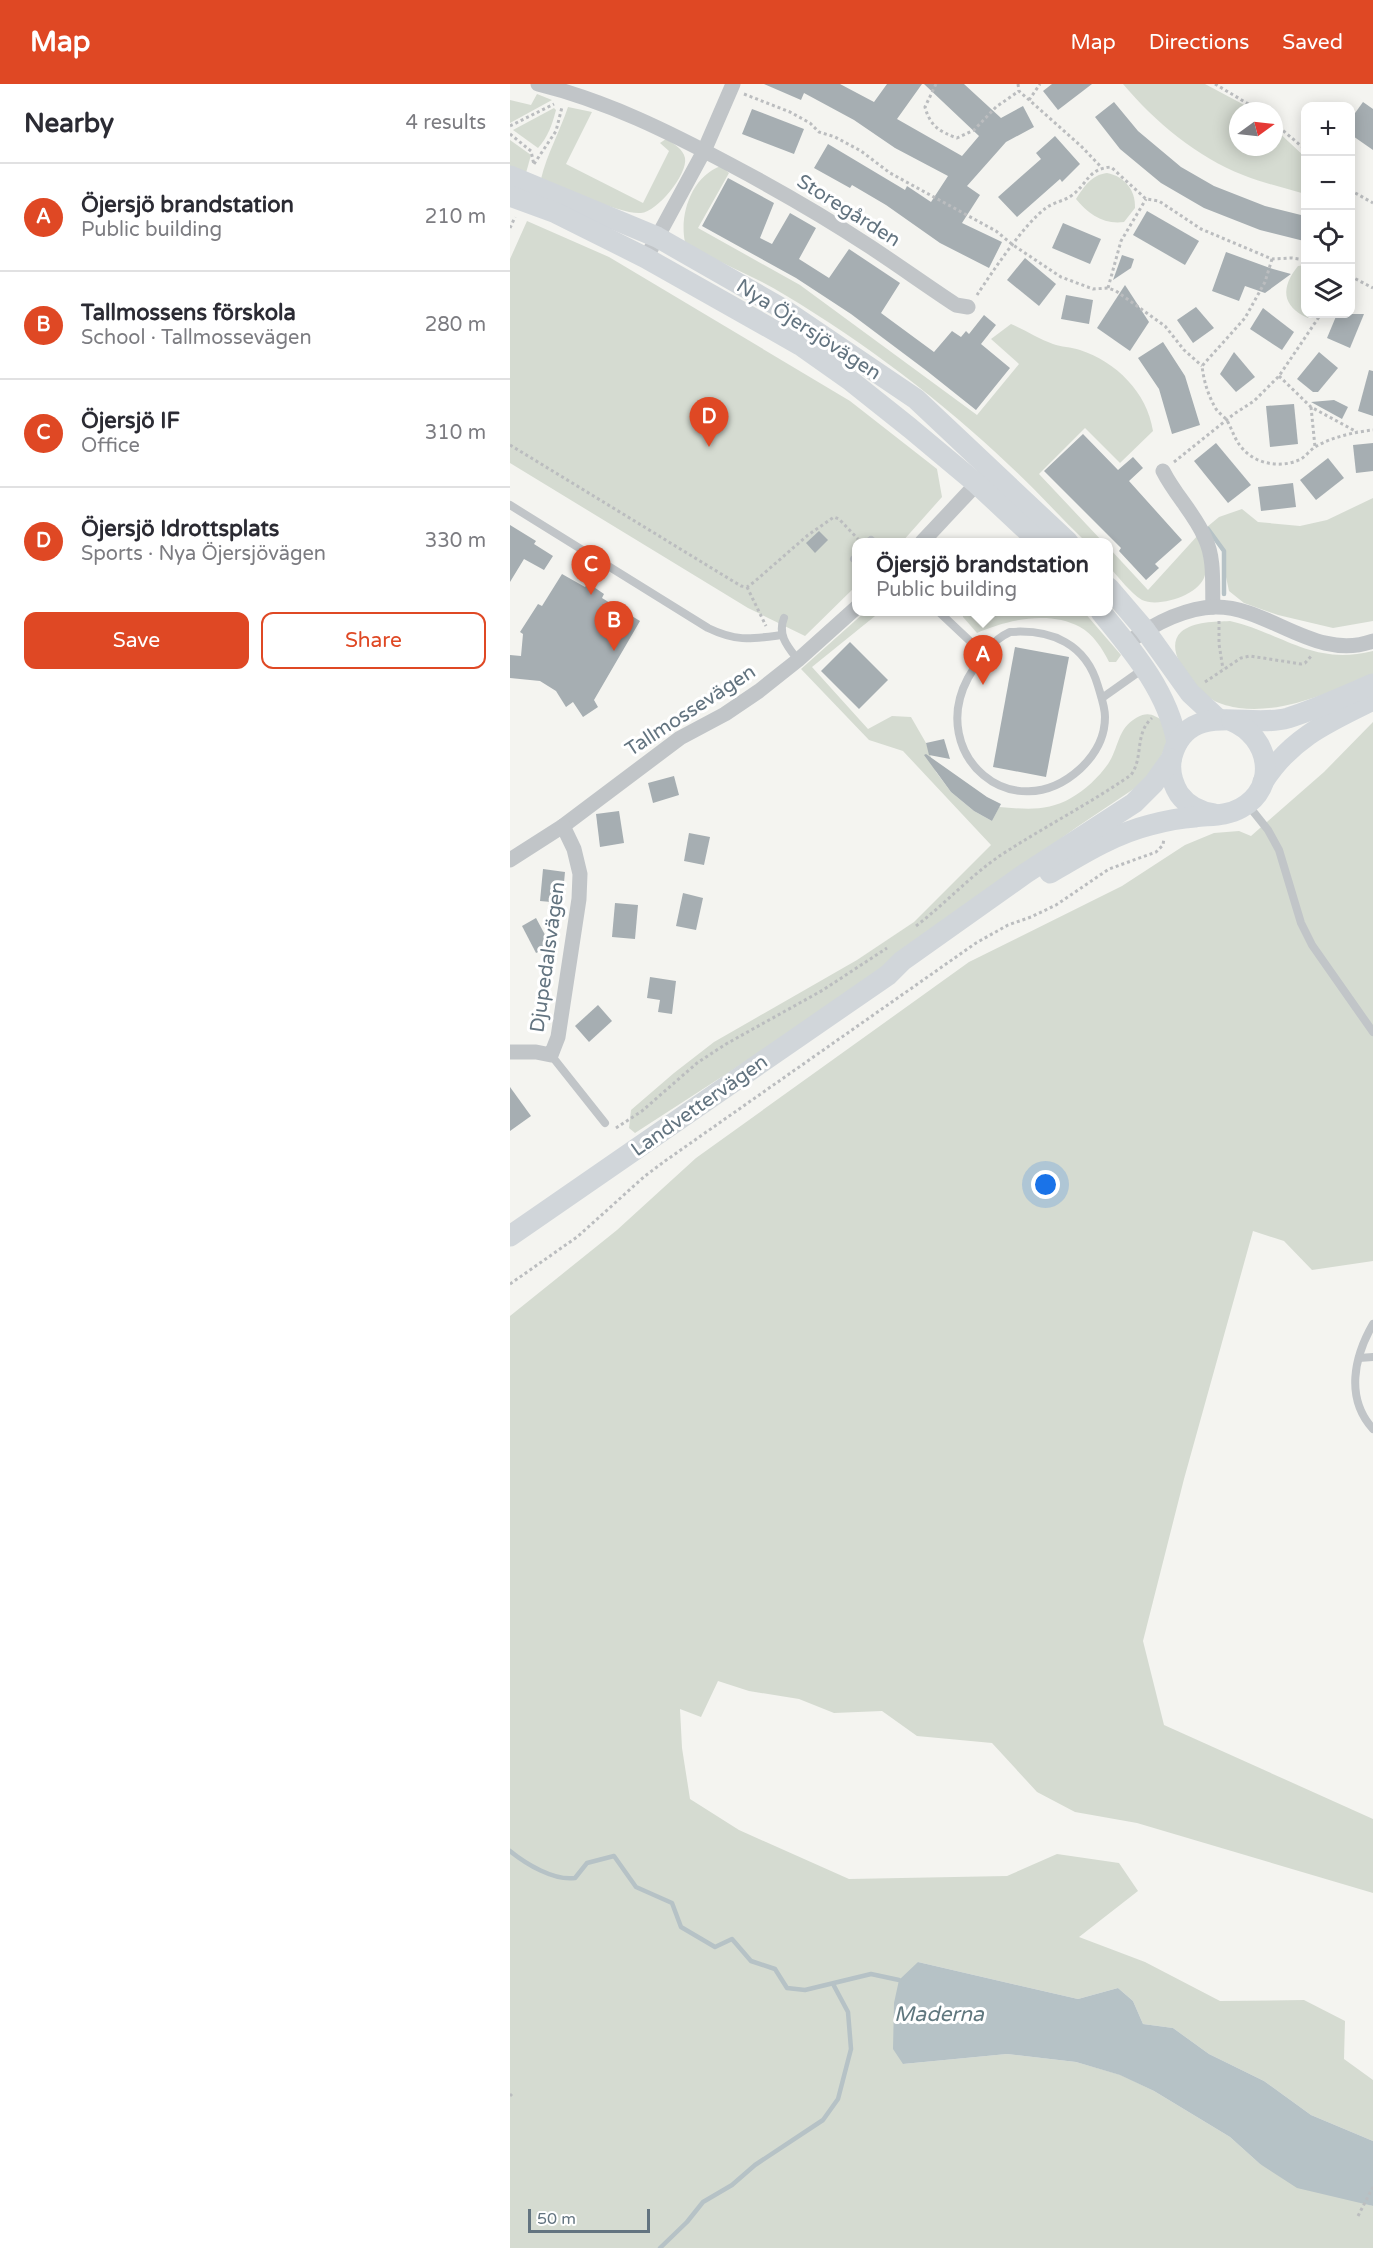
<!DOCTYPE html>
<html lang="en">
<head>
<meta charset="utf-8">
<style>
  body { margin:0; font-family:"Varela Round",sans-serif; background:#f7f7f7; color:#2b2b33 }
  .controls { position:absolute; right:18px; top:18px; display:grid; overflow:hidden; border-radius:12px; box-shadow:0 3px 15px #0003 }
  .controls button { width:54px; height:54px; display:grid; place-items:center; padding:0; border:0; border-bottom:2px solid #e1e1e2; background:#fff; color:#2b2b33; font:30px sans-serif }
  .compass { position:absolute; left:719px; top:18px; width:54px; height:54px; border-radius:50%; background:#fff; box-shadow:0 3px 15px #0003; rotate:75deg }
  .scale { position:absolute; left:18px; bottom:15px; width:122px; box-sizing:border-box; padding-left:6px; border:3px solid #637480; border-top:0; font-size:16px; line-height:21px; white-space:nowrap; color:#637480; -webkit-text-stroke:4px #fff; paint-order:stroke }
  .you { position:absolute; left:536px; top:1101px; width:21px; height:21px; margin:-15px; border:4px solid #fff; border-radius:50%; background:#1a73e8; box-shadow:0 0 0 9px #1a73e833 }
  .badge { display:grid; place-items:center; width:39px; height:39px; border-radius:50%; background:#df4824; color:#fff; font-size:20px; font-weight:700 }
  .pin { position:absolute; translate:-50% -50px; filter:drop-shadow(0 2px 3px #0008) }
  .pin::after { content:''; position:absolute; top:32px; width:21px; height:18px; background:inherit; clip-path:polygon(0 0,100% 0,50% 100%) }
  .popup { position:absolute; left:342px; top:454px; width:261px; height:78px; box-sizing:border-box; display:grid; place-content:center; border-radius:12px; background:#fff; filter:drop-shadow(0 2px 4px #0005); font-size:20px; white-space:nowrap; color:#7c7c81 }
  .popup b { font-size:22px; color:#2b2b33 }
  .popup::after { content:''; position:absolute; left:50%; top:100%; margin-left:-12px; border:12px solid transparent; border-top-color:#fff }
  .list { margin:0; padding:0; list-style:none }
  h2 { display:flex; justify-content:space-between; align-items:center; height:78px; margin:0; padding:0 24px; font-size:26px }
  h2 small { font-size:20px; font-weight:400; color:#7c7c81 }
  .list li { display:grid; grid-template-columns:39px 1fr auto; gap:18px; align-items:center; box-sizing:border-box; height:108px; padding:0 24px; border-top:2px solid #e1e1e2 }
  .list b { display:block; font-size:22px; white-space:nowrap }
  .list p { margin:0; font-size:20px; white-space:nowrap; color:#7c7c81 }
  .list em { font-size:20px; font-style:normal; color:#7c7c81 }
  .actions { display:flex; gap:12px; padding:18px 24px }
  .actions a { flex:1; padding:14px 0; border:2px solid #df4824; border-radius:12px; text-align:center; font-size:21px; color:#df4824 }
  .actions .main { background:#df4824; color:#fff }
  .icon { flex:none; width:33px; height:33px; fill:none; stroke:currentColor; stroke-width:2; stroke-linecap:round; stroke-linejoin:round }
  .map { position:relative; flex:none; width:863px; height:2164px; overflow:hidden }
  header { display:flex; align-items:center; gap:36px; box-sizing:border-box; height:84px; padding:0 30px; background:#df4824; color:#fff }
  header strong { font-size:28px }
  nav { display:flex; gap:33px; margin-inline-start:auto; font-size:21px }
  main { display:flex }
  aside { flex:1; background:#fff }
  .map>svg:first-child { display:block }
  .green { fill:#d5dbd1 }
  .water { fill:#b6c2c6 }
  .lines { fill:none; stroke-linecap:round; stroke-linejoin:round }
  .stream { stroke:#b6c2c6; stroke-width:4.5 }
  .building { fill:#a6aeb2 }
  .path { stroke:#bbbdbf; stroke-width:3; stroke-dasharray:3 3; stroke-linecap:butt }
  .lane { stroke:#c1c5c8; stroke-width:8 }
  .street { stroke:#c1c5c8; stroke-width:15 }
  .secondary { stroke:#d1d6da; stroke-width:21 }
  .labels { text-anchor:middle; stroke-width:6; stroke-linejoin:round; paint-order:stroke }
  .street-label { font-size:20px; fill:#637480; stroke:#fff }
  .water-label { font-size:21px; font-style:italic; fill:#5f777e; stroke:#fff }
</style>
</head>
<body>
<header>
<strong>Map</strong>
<nav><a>Map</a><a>Directions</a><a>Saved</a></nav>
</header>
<main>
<aside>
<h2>Nearby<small>4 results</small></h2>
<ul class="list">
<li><span class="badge">A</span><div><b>Öjersjö brandstation</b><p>Public building</p></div><em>210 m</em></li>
<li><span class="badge">B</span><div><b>Tallmossens förskola</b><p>School · Tallmossevägen</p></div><em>280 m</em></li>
<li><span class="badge">C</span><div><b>Öjersjö IF</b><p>Office</p></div><em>310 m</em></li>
<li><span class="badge">D</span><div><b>Öjersjö Idrottsplats</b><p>Sports · Nya Öjersjövägen</p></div><em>330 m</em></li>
</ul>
<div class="actions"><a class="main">Save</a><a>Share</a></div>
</aside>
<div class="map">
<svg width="863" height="2164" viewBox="0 0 863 2164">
  <rect width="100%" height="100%" fill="#f4f4f0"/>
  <!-- green -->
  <g class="green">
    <path d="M613 0H695L740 24 743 27H728V63H764V44L795 73V110C775 104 753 99 733 91 687 73 645 38 613 0Z"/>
    <polygon points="27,10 42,16 0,39 0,16 21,21"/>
    <path d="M58 23 82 28 56 80 133 119 159 67 150 59 156 55C164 60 173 65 175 74 178 90 147 128 131 129 111 131 52 103 31 95 37 70 50 47 58 23Z"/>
    <path d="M44 24 46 26C42 41 38 53 28 64L3 46Z"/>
    <polygon points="0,56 21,71 16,89 0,82"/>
    <path d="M211 82 219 89 188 144 290 201 467 331 509 280 481 255 501 240C515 246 529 255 543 260 551 263 561 263 570 266 606 278 637 308 643 347L610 379 575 344 529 390 593 458H576C550 433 526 406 499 381 432 317 355 259 275 211 243 191 207 179 175 158 169 130 182 92 211 82Z"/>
    <path d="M597 89C614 92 626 106 625 124L614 138C594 141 578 130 566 115 574 103 581 91 597 89Z"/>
    <polygon points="17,137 99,173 340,317 427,385 432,413 392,458 347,458 347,501 295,552 238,524 0,379 0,175"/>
    <path d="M795 181 796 230H806L798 234C771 222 771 203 788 182Z"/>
    <polygon points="863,414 863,537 823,544 768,531 734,519 719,507 716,493 715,467 697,443 709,433 732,425 748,438 790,442 817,436"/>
    <path d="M689 450C691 462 698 479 695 491 690 511 649 524 632 516 620 509 609 493 599 483V464L638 506Z"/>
    <path d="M355 528H370L302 583 358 645 382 632 401 633 416 659 426 688 441 708 464 727 482 737 489 723C515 725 537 728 561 714 575 706 589 693 598 680 609 664 607 645 626 634 639 627 643 631 655 638L659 656 640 694 567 743 298 937 125 1049 119 1044 121 1026 164 989 204 958 347 876 404 838 481 761 393 667 359 656 291 585Z"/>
    <path d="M452 528H574L611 571 606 578H599C593 565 582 549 570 543 539 526 496 536 467 549L453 533Z"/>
    <path d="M720 537C775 550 802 582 863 567V591C821 607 775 630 729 624 722 623 709 620 703 616 687 606 651 567 671 548 684 537 705 538 720 537Z"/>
    <polygon points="863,638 863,1177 802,1186 774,1157 743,1147 674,1395 633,1557 654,1641 863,1735 863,1809 627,1739 565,1728 527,1708 482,1659 407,1652 372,1627 324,1629 289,1615 239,1607 208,1597 191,1633 170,1625 172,1664 180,1715 229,1746 339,1795 497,1792 547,1770 609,1779 628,1807 569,1853 635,1878 710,1917 794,1916 835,1937 834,1975 863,1996 863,2057 801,2031 754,1997 699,1970 663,1944 633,1940 623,1917 608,1904 568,1915 408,1878 393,1980 497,1970 566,1978 611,1991 644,2007 720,2053 750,2080 842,2116 863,2122 863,2164 0,2164 0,1232 107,1146 186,1074 459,878 612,802 675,761 704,749 729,747 741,752 814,688"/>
  </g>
  <!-- water -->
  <polygon class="water" points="408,1878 568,1915 608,1904 623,1917 633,1940 663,1944 699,1970 754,1997 801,2031 863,2057 863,2122 787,2104 750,2080 720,2053 644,2007 610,1991 566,1978 497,1970 393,1980 383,1965 384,1919 389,1896"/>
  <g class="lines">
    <!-- stream -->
    <g class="stream">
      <polyline points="698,445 714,467 714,510"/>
      <path d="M0 1767C16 1780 44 1797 65 1794L77 1779 104 1772 126 1803 162 1819 171 1843 205 1863 222 1855 241 1877 265 1885 277 1904 295 1906 361 1890 389 1896"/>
      <polyline points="150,2164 177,2138 193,2118 222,2101 245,2081 313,2036 328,2015 341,1965 338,1928 323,1900"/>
    </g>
  </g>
  <!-- building -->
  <g class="building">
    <polygon points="254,0 330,0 364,18 377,0 412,0 387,35 452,72 469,52 414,0 454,0 491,34 513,22 524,43 496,58 457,102 470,111 452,139 492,158 479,184 430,159 376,121 342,101 340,104 304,84 318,60 395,106 397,102 421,118 438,92 385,64 344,36 294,9 291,16"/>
    <polygon points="542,0 582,0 548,26 533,7"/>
    <polygon points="604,18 628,47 671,83 704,102 755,122 795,132 794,157 750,146 694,124 651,99 610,65 585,33"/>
    <polygon points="853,18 863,25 863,66 840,50 840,36"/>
    <polygon points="242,25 294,45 284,70 232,50"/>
    <polygon points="545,52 570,80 552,98 550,95 507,133 488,113 531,75 526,69"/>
    <polygon points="218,94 264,119 250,154 262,160 280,129 306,144 289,175 319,194 339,165 390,199 371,229 424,268 442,247 451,253 456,247 459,250 474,231 486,241 471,260 500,284 466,326 417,287 341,230 286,194 192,142"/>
    <polygon points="637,127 689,157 675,181 623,151"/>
    <polygon points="553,139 591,155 580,180 542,164"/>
    <polygon points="716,168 763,185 781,190 755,209 735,202 729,217 702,207"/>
    <polygon points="612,171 624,175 621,184 603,196"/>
    <polygon points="515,174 546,200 529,222 497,196"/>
    <polygon points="615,201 639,238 620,267 587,244"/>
    <polygon points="556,211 583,216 579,240 551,235"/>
    <polygon points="686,223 704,244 683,259 667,236"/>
    <polygon points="753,224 784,248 772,266 740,245"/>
    <polygon points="827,230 854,230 840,264 817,254"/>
    <polygon points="653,258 675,292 690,341 662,350 649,305 628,274"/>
    <polygon points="724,268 745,293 726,308 710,290"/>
    <polygon points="809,268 828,284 808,308 803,308 787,295"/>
    <polygon points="859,286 863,287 863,332 848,327"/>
    <polygon points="824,316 838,323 832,335 801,318"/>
    <polygon points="784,320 788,360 760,363 756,322"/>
    <polygon points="573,350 608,386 623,373 633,384 619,397 672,456 645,480 649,484 636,496 609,467 611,464 534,387"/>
    <polygon points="706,359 741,401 718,419 684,377"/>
    <polygon points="863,359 863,387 846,389 843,361"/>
    <polygon points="818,374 834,394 806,416 790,396"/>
    <polygon points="783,399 786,423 751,427 748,403"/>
    <polygon points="0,441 26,457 24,460 43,472 34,486 14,475 0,498"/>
    <polygon points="309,447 318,456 305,469 296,459"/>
    <polygon points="52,490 75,503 78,499 94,510 92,514 130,537 84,616 88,623 73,633 63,618 56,623 46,607 30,597 0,594 0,571 11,572 13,550 10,548 28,520 32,522"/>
    <polygon points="340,558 378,596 349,625 311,587"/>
    <polygon points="505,563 559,573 536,693 483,683"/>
    <polygon points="434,655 440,675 419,671 416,659"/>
    <polygon points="416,670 477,713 491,720 482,737 464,727 441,708 414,671"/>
    <polygon points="164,692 169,711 143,719 138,699"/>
    <polygon points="109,727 114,759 90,763 86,730"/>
    <polygon points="179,749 200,753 194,781 174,777"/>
    <polygon points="33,785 55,788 52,819 30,817"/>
    <polygon points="173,809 193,814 186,846 166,842"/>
    <polygon points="105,819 128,821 125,855 102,853"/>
    <polygon points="26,834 41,862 26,869 12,842"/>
    <polygon points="140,893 166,897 162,930 148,928 150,916 137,914"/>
    <polygon points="88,921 102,937 79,958 65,942"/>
    <polygon points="0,1003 21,1032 0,1047"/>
  </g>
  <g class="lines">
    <!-- path -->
    <g class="path">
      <path d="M426 0 415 23C420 42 430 48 447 54L464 46 486 23 509 7"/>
      <polyline points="508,0 509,7 571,62 592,84"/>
      <polyline points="705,0 750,27"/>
      <polyline points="234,10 280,28 300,39 309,48 325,53 351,67 380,89 486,147 503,161 551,193 583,205 598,204 606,207 655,242 674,266 692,282"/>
      <polyline points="519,16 530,0"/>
      <polyline points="764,39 796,66"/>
      <polyline points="0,42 44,20"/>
      <polyline points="0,50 21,67 24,81"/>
      <polyline points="24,80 46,47 52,23"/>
      <polyline points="840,106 863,119"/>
      <polyline points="0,144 5,133"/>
      <path d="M762 175 755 198 735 234 692 282C694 298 698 311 706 325 709 329 713 332 716 335 722 344 724 355 732 364 745 380 771 385 791 375 796 372 800 366 805 363 822 353 844 348 863 346"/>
      <polyline points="840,192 863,204"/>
      <polyline points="598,204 611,157 636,115"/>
      <path d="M467 211C483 187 514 140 536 124 544 118 554 117 561 112 578 100 577 85 601 83L636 115 649 117 691 145 762 175 782 174 796 176"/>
      <polyline points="769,292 801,323 847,348"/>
      <polyline points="801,323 805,363"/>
      <polyline points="0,361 231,502 237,503 244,498 298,451 324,433 329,435 348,455"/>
      <polyline points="664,378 724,330 744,317 769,292 811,230"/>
      <polyline points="237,503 256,542"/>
      <polyline points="709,537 709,560 713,585"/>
      <polyline points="695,598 731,574 740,572 791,580 795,579 802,571"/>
      <path d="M406 842C436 819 460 792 491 771 534 743 579 720 621 691 634 673 624 650 642 634"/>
      <polyline points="106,1044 132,1027 187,979 216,960 313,906 377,864"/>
      <polyline points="0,1200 67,1153 135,1092 155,1077 466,859 498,841 521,833 546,821 599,785 646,768 653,761 654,754"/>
      <polyline points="0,2012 2,2010"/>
      <polyline points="848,2132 863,2103"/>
    </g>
    <!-- lane -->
    <g class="lane">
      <path d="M0 421 198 544C227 558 241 555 272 551"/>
      <polyline points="359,458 361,456"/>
      <polyline points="344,475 347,472"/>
      <polyline points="429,528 463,560 472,572"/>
      <path d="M274 534C267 551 278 563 288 576"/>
      <path d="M500 548C542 545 576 560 588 602 591 612 595 623 595 633 595 653 585 671 570 685 503 746 417 671 458 594 469 576 480 557 500 548Z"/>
      <polyline points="592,614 633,585"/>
      <polyline points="738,721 758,746 769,766 791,839 802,861 863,948"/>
      <polyline points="41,971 95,1039"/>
      <path d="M863 1240C844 1273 835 1314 863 1345"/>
      <polyline points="849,1274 863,1273"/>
    </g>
    <!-- street -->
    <g class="street">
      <path d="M28 0C97 17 159 48 221 81 268 106 315 133 359 162 388 181 417 202 446 221L458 223"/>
      <polyline points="136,174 194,67 223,0"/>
      <path d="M653 387C665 411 685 430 695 454 705 475 702 500 703 523"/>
      <polyline points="412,458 473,393"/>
      <path d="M617 559C642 541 673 524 705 523 759 522 805 578 863 557"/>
      <polyline points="0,776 53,742 170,654 215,630 249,607 288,576 347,523"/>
      <polyline points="0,968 26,968 41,971 48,953 69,815 70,790 64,765 53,742"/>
    </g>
    <!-- secondary -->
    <g class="secondary">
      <polyline points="0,92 147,153 273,225 406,315 558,458"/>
      <polyline points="0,112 46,129 136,174 290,261 341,297 400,344 467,400 529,458"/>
      <polyline points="599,504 635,546 680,609 708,635"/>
      <path d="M591 528C623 567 658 608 667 659"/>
      <path d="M753 698C781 654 818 638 863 616"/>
      <path d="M704 730C690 728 677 721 669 710 661 697 658 681 664 666 683 617 739 645 778 634 807 625 835 612 863 600"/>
      <path d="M540 789C572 770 604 750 640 741 655 737 670 734 685 733 700 731 717 732 731 724 769 703 760 653 722 637"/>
      <polyline points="0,1152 378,891 392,877 516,789 624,719 644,699 661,675"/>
    </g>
  </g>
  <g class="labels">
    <!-- street labels -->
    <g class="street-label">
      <text transform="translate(339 126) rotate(32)" y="7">Storegården</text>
      <text transform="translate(299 245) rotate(33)" y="7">Nya Öjersjövägen</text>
      <text transform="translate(180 626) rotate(-33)" y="7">Tallmossevägen</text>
      <text transform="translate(37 873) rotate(-82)" y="7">Djupedalsvägen</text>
      <text transform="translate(189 1021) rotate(-35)" y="7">Landvettervägen</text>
    </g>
    <!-- water labels -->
    <g class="water-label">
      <text x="429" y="1937">Maderna</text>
    </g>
  </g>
</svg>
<div class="controls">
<button>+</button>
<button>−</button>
<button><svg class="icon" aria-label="locate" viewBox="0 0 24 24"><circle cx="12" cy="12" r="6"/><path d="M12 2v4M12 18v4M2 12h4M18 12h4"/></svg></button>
<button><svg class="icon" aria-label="layers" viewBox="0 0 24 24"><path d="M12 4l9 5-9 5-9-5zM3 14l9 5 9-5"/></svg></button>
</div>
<svg class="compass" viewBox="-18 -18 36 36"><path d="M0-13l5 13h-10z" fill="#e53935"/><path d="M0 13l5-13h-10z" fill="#7c7c81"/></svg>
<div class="scale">50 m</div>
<div class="you"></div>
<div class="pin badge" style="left:473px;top:601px">A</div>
<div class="popup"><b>Öjersjö brandstation</b>Public building</div>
<div class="pin badge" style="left:104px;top:567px">B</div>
<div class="pin badge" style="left:81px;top:511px">C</div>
<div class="pin badge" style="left:199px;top:363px">D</div>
</div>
</main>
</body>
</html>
